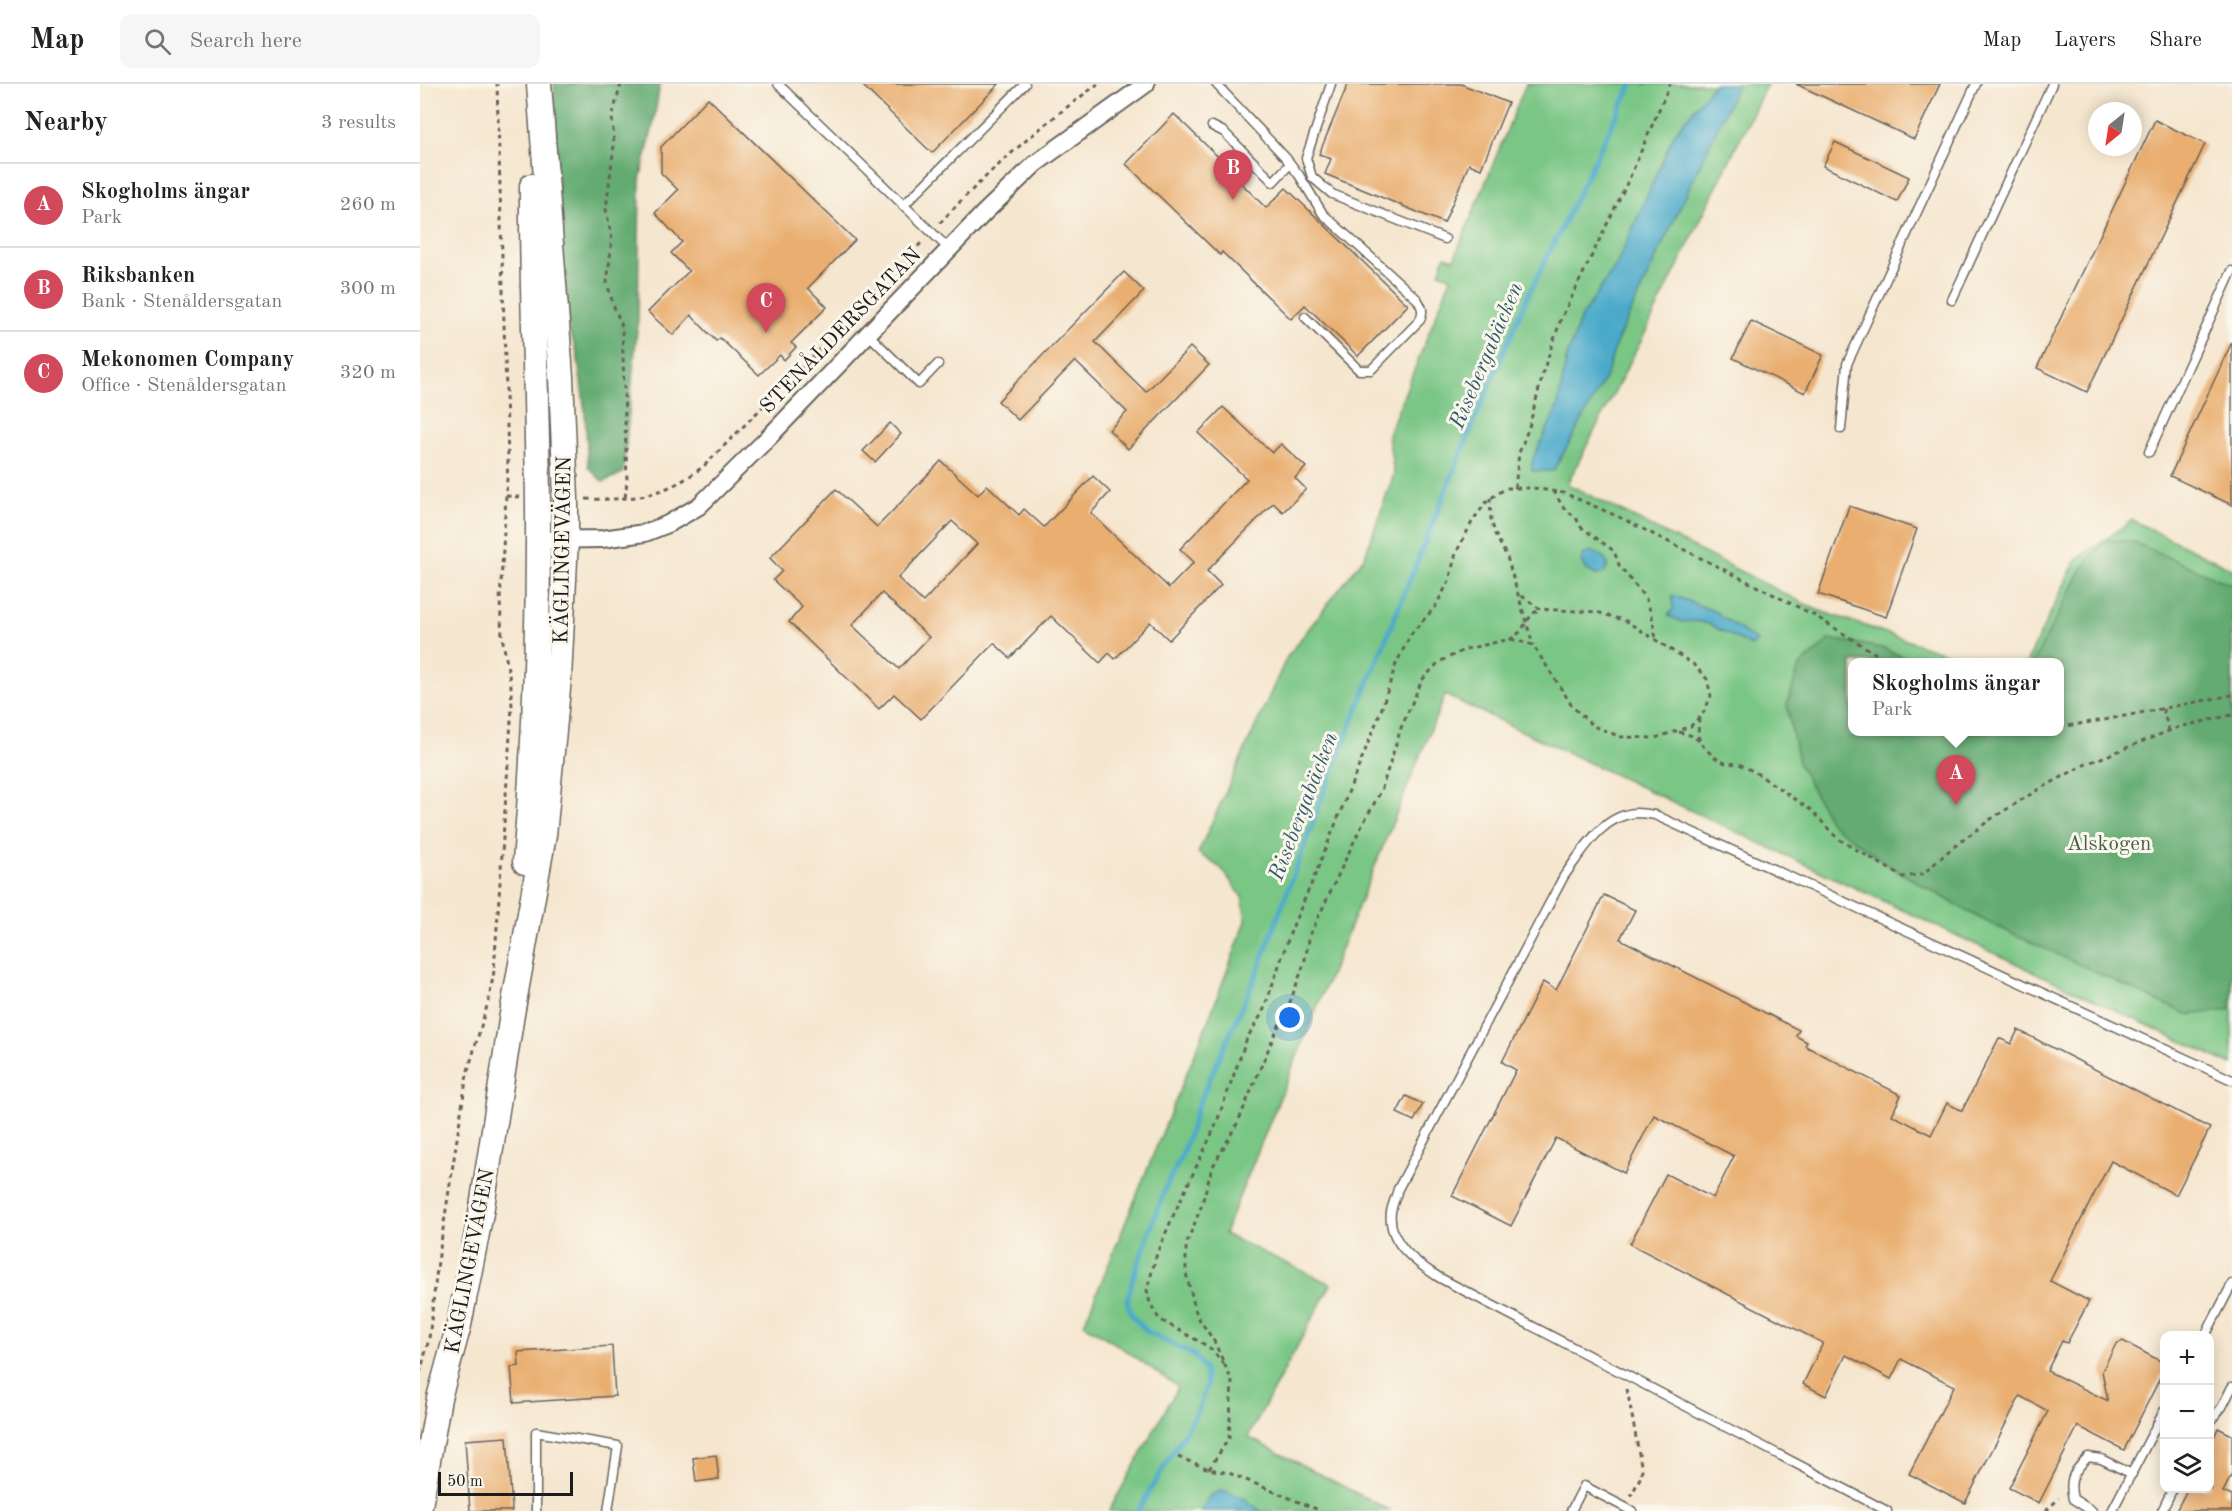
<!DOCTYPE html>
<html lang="en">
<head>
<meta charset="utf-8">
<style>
  body { margin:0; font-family:"Old Standard TT",serif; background:#f6f6f6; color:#222 }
  .controls { position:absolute; right:18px; bottom:18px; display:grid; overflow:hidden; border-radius:12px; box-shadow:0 3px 15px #0003 }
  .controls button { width:54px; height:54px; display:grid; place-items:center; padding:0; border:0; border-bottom:2px solid #e0e0e0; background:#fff; color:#222; font:30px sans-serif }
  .compass { position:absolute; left:1668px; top:18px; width:54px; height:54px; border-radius:50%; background:#fff; box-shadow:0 3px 15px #0003; rotate:210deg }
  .scale { position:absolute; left:18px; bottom:15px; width:135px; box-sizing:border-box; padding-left:6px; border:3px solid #1c1c1c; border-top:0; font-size:16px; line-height:21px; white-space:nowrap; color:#1c1c1c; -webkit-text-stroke:4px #fbf7ec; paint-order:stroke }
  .you { position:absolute; left:870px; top:934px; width:21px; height:21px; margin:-15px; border:4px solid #fff; border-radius:50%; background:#1a73e8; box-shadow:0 0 0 9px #1a73e833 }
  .badge { display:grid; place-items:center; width:39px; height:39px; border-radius:50%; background:#d1495b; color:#fff; font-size:20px; font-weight:700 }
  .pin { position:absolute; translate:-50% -50px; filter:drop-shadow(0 2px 3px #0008) }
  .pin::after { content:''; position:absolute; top:32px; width:21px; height:18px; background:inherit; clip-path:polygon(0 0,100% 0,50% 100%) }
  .popup { position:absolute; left:1428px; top:574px; width:216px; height:78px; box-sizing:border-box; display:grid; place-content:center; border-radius:12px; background:#fff; filter:drop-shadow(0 2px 4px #0005); font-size:20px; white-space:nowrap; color:#767676 }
  .popup b { font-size:22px; color:#222 }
  .popup::after { content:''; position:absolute; left:50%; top:100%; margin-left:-12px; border:12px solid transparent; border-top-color:#fff }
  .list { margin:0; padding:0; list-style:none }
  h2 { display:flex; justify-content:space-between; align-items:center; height:78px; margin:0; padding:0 24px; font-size:26px }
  h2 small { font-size:20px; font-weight:400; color:#767676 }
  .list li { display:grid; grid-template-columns:39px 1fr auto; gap:18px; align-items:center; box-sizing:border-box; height:84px; padding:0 24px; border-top:2px solid #e0e0e0 }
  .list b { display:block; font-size:22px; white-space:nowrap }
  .list p { margin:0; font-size:20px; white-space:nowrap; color:#767676 }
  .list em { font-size:20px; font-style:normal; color:#767676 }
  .icon { flex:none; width:33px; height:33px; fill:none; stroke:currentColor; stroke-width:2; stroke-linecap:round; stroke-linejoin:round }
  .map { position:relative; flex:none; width:1812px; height:1427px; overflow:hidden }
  header { display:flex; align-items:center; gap:36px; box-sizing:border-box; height:84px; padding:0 30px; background:#fff; border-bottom:2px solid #e0e0e0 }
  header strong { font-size:28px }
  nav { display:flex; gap:33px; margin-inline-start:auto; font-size:21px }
  .search { width:420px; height:54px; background:#f6f6f6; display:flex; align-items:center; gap:15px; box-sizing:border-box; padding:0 21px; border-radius:12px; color:#767676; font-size:22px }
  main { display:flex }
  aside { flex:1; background:#fff }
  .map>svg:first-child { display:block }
  .green { fill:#7ac685; stroke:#4b7150; stroke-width:1.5 }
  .forest { fill:#63ab72; stroke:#406447; stroke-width:1.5 }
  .water { fill:#4baaca; stroke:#346373; stroke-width:1.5 }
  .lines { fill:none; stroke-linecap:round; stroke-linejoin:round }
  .stream { stroke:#4baaca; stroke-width:5 }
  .building { fill:#e9ae70; fill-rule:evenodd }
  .lane-casing { stroke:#68635b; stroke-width:11 }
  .street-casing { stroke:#68635b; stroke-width:20 }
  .secondary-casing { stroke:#68635b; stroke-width:27 }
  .path { stroke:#68635b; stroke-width:3; stroke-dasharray:4.5 4.5; stroke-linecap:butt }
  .lane { stroke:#fff; stroke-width:8 }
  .street { stroke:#fff; stroke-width:16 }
  .secondary { stroke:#fff; stroke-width:24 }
  .labels { text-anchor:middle; stroke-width:6; stroke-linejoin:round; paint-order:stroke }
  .street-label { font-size:21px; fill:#1c1c1c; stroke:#fbf7ec }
  .park-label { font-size:21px; fill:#426046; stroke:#fbf7ec }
  .water-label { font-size:22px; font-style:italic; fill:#315c6a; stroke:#fbf7ec }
</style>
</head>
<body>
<header>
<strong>Map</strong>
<div class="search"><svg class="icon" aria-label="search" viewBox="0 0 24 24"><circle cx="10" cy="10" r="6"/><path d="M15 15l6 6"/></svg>Search here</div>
<nav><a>Map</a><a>Layers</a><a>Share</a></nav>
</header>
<main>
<aside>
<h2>Nearby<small>3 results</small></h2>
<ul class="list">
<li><span class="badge">A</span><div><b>Skogholms ängar</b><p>Park</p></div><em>260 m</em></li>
<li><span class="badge">B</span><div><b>Riksbanken</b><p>Bank · Stenåldersgatan</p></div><em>300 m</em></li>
<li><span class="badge">C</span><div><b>Mekonomen Company</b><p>Office · Stenåldersgatan</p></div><em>320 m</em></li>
</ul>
</aside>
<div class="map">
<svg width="1812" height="1427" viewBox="0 0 1812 1427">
  <rect width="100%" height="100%" fill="#fbf7ec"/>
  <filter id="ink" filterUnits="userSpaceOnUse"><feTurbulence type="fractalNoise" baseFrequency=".0167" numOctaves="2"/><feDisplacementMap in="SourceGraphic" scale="12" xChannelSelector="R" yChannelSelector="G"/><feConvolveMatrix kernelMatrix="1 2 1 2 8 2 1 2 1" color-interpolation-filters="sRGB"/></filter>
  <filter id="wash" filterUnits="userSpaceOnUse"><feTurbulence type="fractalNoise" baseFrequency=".008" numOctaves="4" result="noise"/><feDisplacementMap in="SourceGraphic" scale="24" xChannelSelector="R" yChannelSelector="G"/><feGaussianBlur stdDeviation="1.35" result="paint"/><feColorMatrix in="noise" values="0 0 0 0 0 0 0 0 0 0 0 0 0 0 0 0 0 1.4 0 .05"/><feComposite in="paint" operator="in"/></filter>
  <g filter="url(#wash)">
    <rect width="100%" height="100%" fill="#f5e6cf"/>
    <!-- green -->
    <polygon class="green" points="1106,0 1347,0 1224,251 1147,400 1395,525 1551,578 1432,578 1432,648 1640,648 1640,578 1607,578 1656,476 1712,436 1812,485 1812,981 1025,611 804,1150 911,1200 828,1353 971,1427 689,1427 758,1303 693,1258 664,1240 788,937 826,837 822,813 802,785 778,769 867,573 945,472 974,390 968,351 1031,194 1019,188 1025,172 1034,175"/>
    <!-- forest -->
    <g class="forest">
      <polygon points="134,0 240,0 233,42 220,96 218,236 203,389 183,398 168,383 165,328 157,269 149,245 137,112"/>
      <polygon points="1685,456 1711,457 1812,501 1812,923 1808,926 1768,931 1561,835 1476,786 1411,740 1378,679 1367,621 1379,583 1410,555 1462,564 1496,578 1432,578 1432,648 1640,648 1640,578 1613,578 1663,483"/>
    </g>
    <!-- water -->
    <g class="water">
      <polygon points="1294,0 1318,0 1196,259 1187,290 1153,353 1133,387 1112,387 1112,377 1138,322 1146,276 1161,233 1197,180 1254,50"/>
      <path d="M1171 467C1179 470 1186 473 1188 482L1184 489 1176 491 1167 486 1161 476 1163 471Z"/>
      <polygon points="1252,511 1294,527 1338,558 1331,562 1289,540 1275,537 1262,538 1248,532 1253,525"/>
      <polygon points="803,1406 823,1414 841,1427 781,1427 790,1411"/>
    </g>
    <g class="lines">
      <!-- stream -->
      <polyline class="stream" points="718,1427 777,1328 787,1301 785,1286 774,1271 728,1248 713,1233 707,1218 713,1194 745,1105 762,1071 779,1019 838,887 906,703 1048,352 1104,220 1212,0"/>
    </g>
    <g id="blocks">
      <!-- building -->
      <g class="building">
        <polygon points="441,0 579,0 512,69"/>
        <polygon points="928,0 1041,0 1088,19 1061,85 1049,80 1024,139 905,90 911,75 899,70"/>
        <polygon points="1376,0 1520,0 1494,55"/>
        <polygon points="288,14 435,156 388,204 407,223 371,259 376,263 364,276 360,271 339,291 300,254 296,257 271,231 253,251 228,228 269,187 251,169 262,158 235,129 258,106 241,89 241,63"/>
        <polygon points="754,30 823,97 821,99 846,124 866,104 988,221 938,272 885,221 871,235 802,168 800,171 706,80"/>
        <polygon points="1735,36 1785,60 1667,308 1617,284"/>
        <polygon points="1415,58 1489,93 1477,118 1403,82"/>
        <polygon points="704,188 724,207 675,258 726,308 770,263 789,281 708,365 689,346 707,328 655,277 598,336 578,317"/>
        <polygon points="1331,237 1403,271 1385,309 1313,274"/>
        <polygon points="1812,258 1812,421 1750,392"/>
        <path d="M803 323 852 369 861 360 886 383 875 394 886 405 863 428 853 419 787 487 801 501 749 556 730 538 695 575 689 569 680 579 631 532 590 574 574 559 501 635 474 610 459 625 369 538 382 523 353 496 362 487 350 474 416 405 457 443 521 377 558 411 567 401 599 431 604 425 624 443 673 392 690 408 671 429 749 504 774 478 760 465 827 395 778 349ZM532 437 557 460 503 518 478 494ZM462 509 509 553 479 585 432 541Z"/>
        <polygon points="470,339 481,350 455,378 443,367"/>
        <polygon points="1429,422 1497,445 1466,533 1398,510"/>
        <polygon points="1184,811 1215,826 1200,855 1379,946 1376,952 1387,958 1385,962 1481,1011 1472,1031 1511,1051 1527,1019 1542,1027 1579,954 1591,960 1598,946 1790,1044 1756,1111 1691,1077 1630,1197 1669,1217 1647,1259 1642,1257 1627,1287 1688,1317 1682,1287 1696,1260 1703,1257 1744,1279 1744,1286 1704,1366 1658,1342 1619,1419 1589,1404 1628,1327 1600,1312 1545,1419 1489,1390 1534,1302 1481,1275 1471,1295 1426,1271 1406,1312 1383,1300 1403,1259 1210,1160 1246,1090 1293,1114 1314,1072 1234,1031 1204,1089 1136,1054 1091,1142 1032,1112 1096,986 1082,978 1123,898 1136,906"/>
        <polygon points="986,1012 1003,1020 994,1037 977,1029"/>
        <polygon points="192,1262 195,1312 94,1319 91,1283 99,1282 98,1268"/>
        <polygon points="1798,1344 1812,1351 1812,1390 1803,1408 1812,1412 1812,1427 1756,1427 1768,1404 1790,1404 1790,1362"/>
        <polygon points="87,1353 92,1427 50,1427 45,1356"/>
        <polygon points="296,1371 299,1395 276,1398 273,1374"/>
      </g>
    </g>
  </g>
  <g filter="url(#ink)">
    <use href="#blocks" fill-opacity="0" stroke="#68635b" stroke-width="1.5"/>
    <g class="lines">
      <defs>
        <g id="lane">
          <polyline points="358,0 529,165"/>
          <path d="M796 0 866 74 879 91 903 130 997 215C1002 223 1004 227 1000 236L951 286H939L885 233"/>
          <polyline points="911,0 886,74 892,93 912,110 1025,155"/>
          <polyline points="792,42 804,48 853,98 870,80"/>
          <polyline points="483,122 605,0"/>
          <polyline points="1532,216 1632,0"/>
          <polyline points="448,250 499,300 518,280"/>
          <polyline points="1421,345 1427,280 1556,0"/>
          <polyline points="1729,368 1812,187"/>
          <polyline points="1785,1252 1812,1200"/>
          <polyline points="1790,1337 1802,1323 1812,1303"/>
          <polyline points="116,1427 116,1348 198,1362 188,1427"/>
          <polyline points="1151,1427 1164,1402 1212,1427"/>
          <path d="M1467 1427 1020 1194C998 1180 967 1159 971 1128 972 1121 976 1113 978 1105L1144 792C1162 768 1182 731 1216 729 1222 729 1229 730 1235 731L1812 996"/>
          <path d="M1672 1427 1653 1415C1648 1395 1654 1387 1668 1373L1681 1375 1712 1390"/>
          <polyline points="1692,1427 1744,1327"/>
          <polyline points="1742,1427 1753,1404"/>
        </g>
        <polyline id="street" points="118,456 182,455 225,449 248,440 279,422 348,354 564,129 615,80 726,0"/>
        <g id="secondary">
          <path d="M105 778C114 671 118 563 118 456 119 338 111 220 112 102"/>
          <polyline points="0,1422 19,1314 39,1241 61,1129 92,930 124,751 139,594 146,456 146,415 141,293 119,0"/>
        </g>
      </defs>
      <!-- lane casing -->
      <use href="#lane" class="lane-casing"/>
      <!-- street casing -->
      <use href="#street" class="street-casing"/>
      <!-- secondary casing -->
      <use href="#secondary" class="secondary-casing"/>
      <!-- path -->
      <g class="path">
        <polyline points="201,0 192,33 194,61 186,125 192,156 187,199 194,223 202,242 207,397 205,414"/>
        <path d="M520 139C568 87 620 42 678 0"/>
        <polyline points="1095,404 1099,369 1109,343 1125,282 1141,235 1209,95 1250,0"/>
        <polyline points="1133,407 1144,424 1156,434 1161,443 1194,467 1199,481 1226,515 1232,532 1236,555"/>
        <polyline points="86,412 99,413"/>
        <polyline points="1070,414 1071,435 1075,450 1087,473 1113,561"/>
        <path d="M166 415C213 417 248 411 285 381L433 232 503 157"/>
        <polyline points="1091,555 1113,561 1153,623 1173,642 1201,653 1235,654 1271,642 1284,628 1291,612 1287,595 1273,580 1206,537 1177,528 1120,525 1099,510"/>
        <polyline points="1743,625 1749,647"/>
        <polyline points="1279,634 1278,652 1282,661 1294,673 1305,679 1319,680 1335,688 1391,726 1417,754 1483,793 1503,790 1531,765 1571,735 1616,707 1666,680 1759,643 1812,631"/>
        <polyline points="1640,643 1684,636 1812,611"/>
        <polyline points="1259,648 1273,652 1279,657"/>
        <polyline points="804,1280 789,1263 739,1235 730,1219 727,1206 737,1169 754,1130 795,1043 827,954 843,928 872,844 893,796 961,627 976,580 991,550 1015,523 1029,497 1036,469 1053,436 1068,416 1086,404 1113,404 1144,409 1199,433 1392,530 1469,578"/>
        <polyline points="0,1289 9,1255 17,1184 47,990 69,915 74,887 92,622 91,602 82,552 80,517 88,377 77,0"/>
        <polyline points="1207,1305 1222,1386 1220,1394 1211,1412"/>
        <polyline points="758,1373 789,1385 809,1389 901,1427"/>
        <polyline points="789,1385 809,1354 812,1297 794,1257 777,1232 766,1189 766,1161 781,1123 792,1084 818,1038 856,947 866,929 884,880 890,851 939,747 961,707 981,644 1002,596 1019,578 1046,565 1091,555 1100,548 1112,530 1120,525"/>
        <polyline points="1626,1427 1639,1414"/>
      </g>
      <!-- lane -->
      <use href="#lane" class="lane"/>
      <!-- street -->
      <use href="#street" class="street"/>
      <!-- secondary -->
      <use href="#secondary" class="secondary"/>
    </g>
  </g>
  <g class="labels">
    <!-- street labels -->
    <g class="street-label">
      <text transform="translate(420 246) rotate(-46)" y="7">STENÅLDERSGATAN</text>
      <text transform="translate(142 466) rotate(-89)" y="7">KÄGLINGEVÄGEN</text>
      <text transform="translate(49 1177) rotate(-79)" y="7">KÄGLINGEVÄGEN</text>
    </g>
    <!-- park labels -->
    <g class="park-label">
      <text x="1689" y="766">Alskogen</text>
    </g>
    <!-- water labels -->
    <g class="water-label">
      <text transform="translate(1065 271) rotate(-67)" y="8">Risebergabäcken</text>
      <text transform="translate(882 722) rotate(-69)" y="8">Risebergabäcken</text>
    </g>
  </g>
</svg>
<div class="controls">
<button>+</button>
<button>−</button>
<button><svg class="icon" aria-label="layers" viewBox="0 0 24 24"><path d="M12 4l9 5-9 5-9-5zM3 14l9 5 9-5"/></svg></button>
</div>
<svg class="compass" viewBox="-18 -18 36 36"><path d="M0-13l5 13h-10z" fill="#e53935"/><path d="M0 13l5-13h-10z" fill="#767676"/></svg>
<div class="scale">50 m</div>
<div class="you"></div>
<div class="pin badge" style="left:1536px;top:721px">A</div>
<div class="popup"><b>Skogholms ängar</b>Park</div>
<div class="pin badge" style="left:813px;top:116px">B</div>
<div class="pin badge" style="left:346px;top:249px">C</div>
</div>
</main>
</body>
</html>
